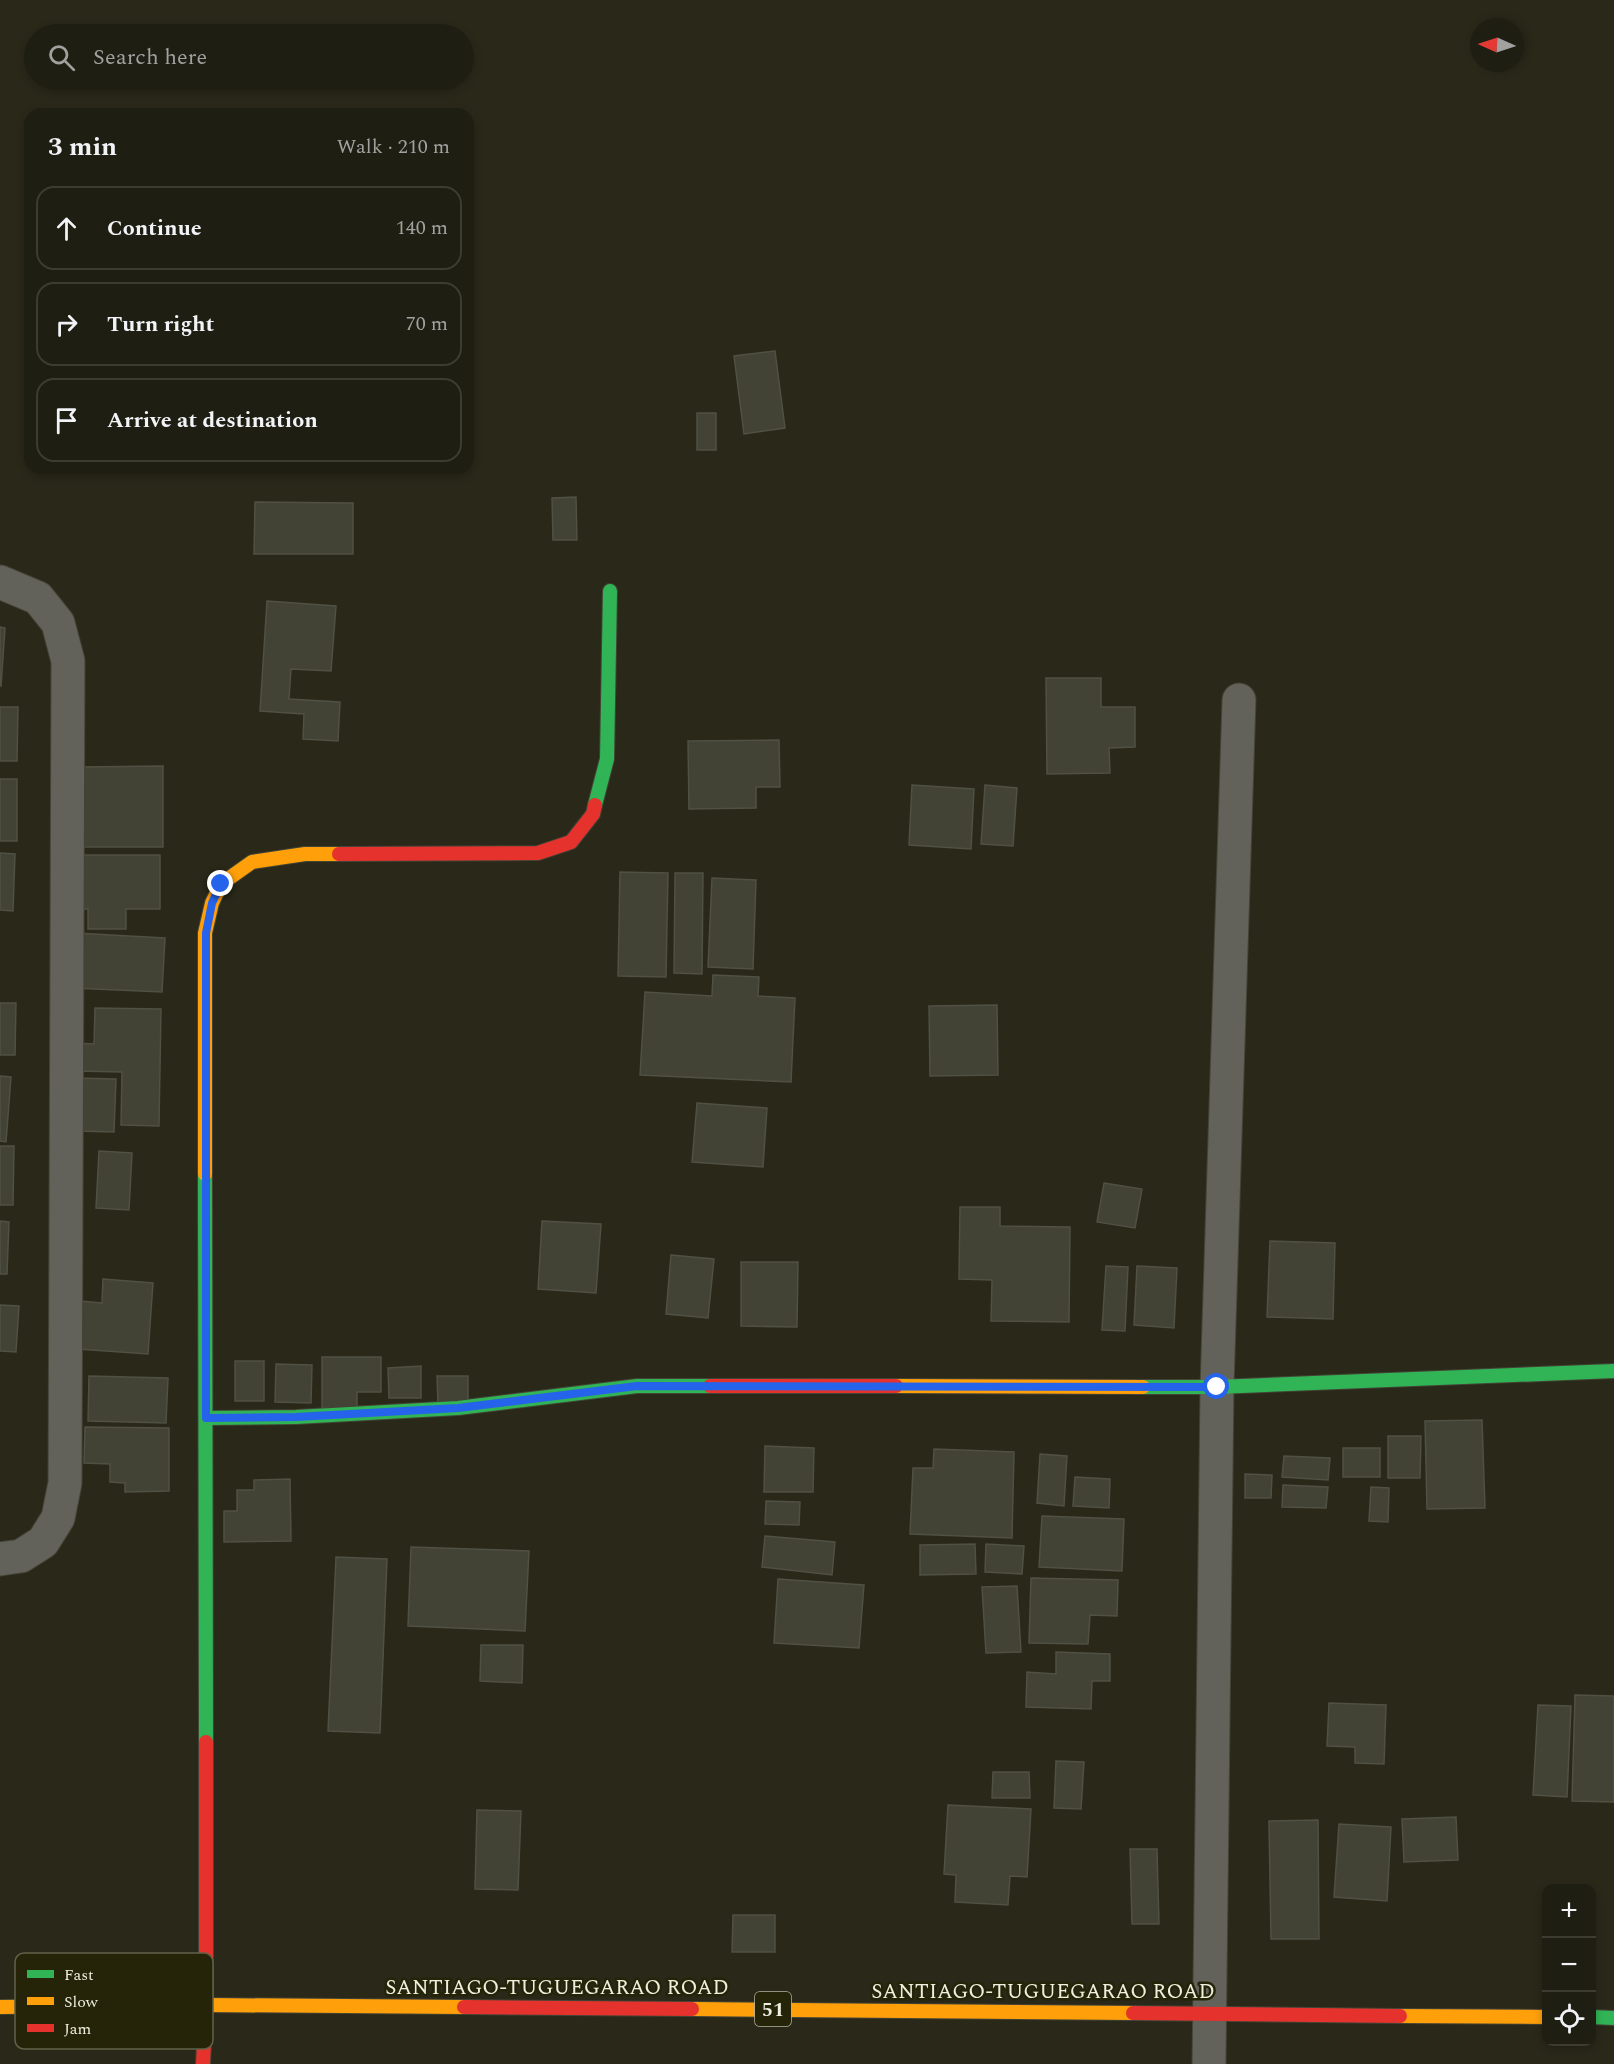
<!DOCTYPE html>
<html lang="en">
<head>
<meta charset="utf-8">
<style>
  body { margin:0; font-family:Spectral,serif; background:#2c2b21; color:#f1f3f6 }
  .controls { position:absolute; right:18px; bottom:18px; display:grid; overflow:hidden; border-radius:12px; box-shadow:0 3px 9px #0003 }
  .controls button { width:54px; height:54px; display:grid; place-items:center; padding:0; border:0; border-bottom:2px solid #3c3c33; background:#1f1e13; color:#f1f3f6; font:30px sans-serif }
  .compass { position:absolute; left:1470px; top:18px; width:54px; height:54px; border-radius:50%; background:#1f1e13; box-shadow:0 3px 9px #0003; rotate:273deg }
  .stop { position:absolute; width:18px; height:18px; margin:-14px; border:4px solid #2563eb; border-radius:50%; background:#fff }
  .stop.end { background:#2563eb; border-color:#fff; box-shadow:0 2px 6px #0008 }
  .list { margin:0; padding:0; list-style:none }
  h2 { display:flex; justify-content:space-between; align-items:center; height:78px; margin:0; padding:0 24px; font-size:26px }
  h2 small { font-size:20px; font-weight:400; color:#a1a2a0 }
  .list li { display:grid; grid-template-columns:39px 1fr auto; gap:18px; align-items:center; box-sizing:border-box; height:84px; margin:0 12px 12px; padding:0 12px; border:2px solid #3c3c33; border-radius:18px }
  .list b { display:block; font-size:22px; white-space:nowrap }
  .list em { font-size:20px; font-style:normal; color:#a1a2a0 }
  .icon { flex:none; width:33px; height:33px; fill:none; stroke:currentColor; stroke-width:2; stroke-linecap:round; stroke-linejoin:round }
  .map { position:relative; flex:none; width:1614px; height:2064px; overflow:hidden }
  .search { position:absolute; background:#1f1e13; box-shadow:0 3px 9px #0003; left:24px; top:24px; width:450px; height:66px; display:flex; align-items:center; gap:15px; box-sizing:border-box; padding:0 21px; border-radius:33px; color:#a1a2a0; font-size:22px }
  .panel { position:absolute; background:#1f1e13; box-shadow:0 3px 9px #0003; left:24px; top:108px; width:450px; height:366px; border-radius:18px }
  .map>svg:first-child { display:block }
  .building { fill:#424235; stroke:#505043; stroke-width:1.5 }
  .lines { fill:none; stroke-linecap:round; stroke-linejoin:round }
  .street-casing { stroke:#434336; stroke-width:35 }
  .fast-casing { stroke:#434336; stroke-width:16 }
  .slow-casing { stroke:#434336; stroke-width:16 }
  .jam-casing { stroke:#434336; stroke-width:16 }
  .street { stroke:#62625a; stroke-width:33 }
  .fast { stroke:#30b455; stroke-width:14 }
  .slow { stroke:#ff9f0a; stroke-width:14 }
  .jam { stroke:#e5322d; stroke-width:14 }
  .route { stroke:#2563eb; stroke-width:8 }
  .labels { text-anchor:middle; stroke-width:5; stroke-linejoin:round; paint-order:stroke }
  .shield { fill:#252409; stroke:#b2b29f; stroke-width:1.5 }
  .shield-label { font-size:20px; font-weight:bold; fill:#efefdf }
  .street-label { font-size:21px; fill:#efefdf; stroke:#252409 }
  .key { fill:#252409; stroke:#626149; stroke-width:1.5 }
  .key-label { font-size:16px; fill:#efefdf }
</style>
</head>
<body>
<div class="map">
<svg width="1614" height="2064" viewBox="0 0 1614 2064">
  <rect width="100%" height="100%" fill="#292819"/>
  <!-- building -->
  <g class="building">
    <polygon points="775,351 785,428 744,434 734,356"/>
    <rect x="697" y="413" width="19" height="37"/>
    <polygon points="576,497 577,540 553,540 552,498"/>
    <polygon points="255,502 353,503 353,554 254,554"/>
    <polygon points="267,601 336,606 331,671 291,669 289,699 340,702 338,741 303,739 304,714 260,711"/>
    <polygon points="0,627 5,628 1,686 0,686"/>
    <polygon points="1046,678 1101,678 1101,707 1135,707 1135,747 1109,748 1110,773 1047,774"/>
    <polygon points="0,707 18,707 17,761 0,761"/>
    <polygon points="779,740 780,787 756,787 756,808 689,809 688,741"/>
    <polygon points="163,766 163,847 79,847 80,767"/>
    <rect x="0" y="779" width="17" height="62"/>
    <polygon points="912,785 974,789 971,849 909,845"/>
    <polygon points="985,785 1017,788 1013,846 981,844"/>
    <polygon points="0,853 15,854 13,911 0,910"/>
    <polygon points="73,855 160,855 160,909 126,909 126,929 88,929 88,909 73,909"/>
    <polygon points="620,872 668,873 666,977 618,976"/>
    <polygon points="675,873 703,873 702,974 674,973"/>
    <polygon points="712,878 756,880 753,969 708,967"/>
    <polygon points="75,933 165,938 162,992 72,988"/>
    <polygon points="713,975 759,977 758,996 795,998 791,1082 640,1075 645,992 712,996"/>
    <polygon points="0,1003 16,1003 15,1055 0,1055"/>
    <polygon points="997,1005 998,1075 930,1076 929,1006"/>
    <polygon points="95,1008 161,1009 159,1126 121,1125 122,1072 75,1071 76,1043 94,1044"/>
    <polygon points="0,1076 11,1077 6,1142 0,1141"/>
    <polygon points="76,1078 116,1079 114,1132 75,1131"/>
    <polygon points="697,1103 767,1108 763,1167 692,1162"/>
    <polygon points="0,1146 14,1146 13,1205 0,1205"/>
    <polygon points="99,1151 132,1153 129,1210 96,1208"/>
    <polygon points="1104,1183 1142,1189 1135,1228 1097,1222"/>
    <polygon points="960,1207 1000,1207 1000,1226 1070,1227 1069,1322 991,1321 992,1280 959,1279"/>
    <polygon points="0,1221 9,1222 7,1274 0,1274"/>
    <polygon points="542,1221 601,1224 596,1293 538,1289"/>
    <polygon points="1270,1241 1335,1243 1333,1319 1267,1317"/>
    <polygon points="671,1255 714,1259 708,1318 666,1314"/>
    <polygon points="741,1262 798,1262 797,1327 741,1326"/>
    <polygon points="1106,1266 1128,1267 1125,1331 1102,1330"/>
    <polygon points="1137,1266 1177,1268 1174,1328 1134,1325"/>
    <polygon points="103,1279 153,1283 148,1354 78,1349 81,1301 102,1303"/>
    <polygon points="0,1305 19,1306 16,1352 0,1351"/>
    <polygon points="322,1357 381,1357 381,1392 357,1392 357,1408 322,1408"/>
    <rect x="235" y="1361" width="29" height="40"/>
    <polygon points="276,1364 312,1365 311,1403 275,1402"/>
    <polygon points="421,1366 421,1398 389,1398 388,1368"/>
    <polygon points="89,1376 168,1378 166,1423 88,1421"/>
    <polygon points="437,1376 468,1376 468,1404 438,1405"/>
    <polygon points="1482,1420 1485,1508 1427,1509 1425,1421"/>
    <polygon points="85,1427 169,1428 169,1491 125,1492 125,1483 110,1482 110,1464 84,1463"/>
    <polygon points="1388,1436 1421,1436 1420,1478 1388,1478"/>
    <polygon points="765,1446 814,1448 813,1492 764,1492"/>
    <rect x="1343" y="1448" width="37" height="29"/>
    <polygon points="934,1449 1014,1452 1012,1538 910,1534 913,1468 933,1468"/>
    <polygon points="1040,1454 1067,1456 1064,1506 1037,1503"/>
    <polygon points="1284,1456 1330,1458 1328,1480 1282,1477"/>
    <polygon points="1245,1474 1272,1475 1271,1498 1245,1498"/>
    <polygon points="1075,1477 1110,1479 1109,1508 1073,1506"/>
    <polygon points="290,1479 291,1541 224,1542 224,1511 237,1511 237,1490 254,1490 254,1480"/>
    <polygon points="1283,1485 1328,1487 1326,1508 1282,1507"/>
    <polygon points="1371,1487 1389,1488 1388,1522 1369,1521"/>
    <polygon points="766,1501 800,1502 799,1525 765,1524"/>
    <polygon points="1042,1516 1124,1519 1122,1571 1039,1567"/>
    <polygon points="765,1536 835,1542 832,1575 762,1567"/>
    <polygon points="975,1544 976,1574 920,1575 920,1545"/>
    <polygon points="986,1544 1024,1546 1022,1574 985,1572"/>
    <polygon points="411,1547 529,1551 525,1631 408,1626"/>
    <polygon points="336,1557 387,1559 380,1733 328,1731"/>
    <polygon points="1031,1578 1118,1580 1117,1616 1090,1615 1088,1644 1029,1643"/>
    <polygon points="778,1579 864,1585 859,1648 774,1643"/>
    <polygon points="1017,1586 1021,1652 986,1653 982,1587"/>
    <polygon points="481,1645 523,1645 522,1683 480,1681"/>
    <polygon points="1056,1652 1110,1654 1110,1681 1092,1681 1091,1709 1026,1707 1027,1672 1056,1674"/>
    <polygon points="1575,1695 1614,1696 1614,1802 1572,1801"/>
    <polygon points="1329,1703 1386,1705 1384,1764 1355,1763 1355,1747 1327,1746"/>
    <polygon points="1538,1705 1571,1706 1567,1797 1533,1795"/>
    <polygon points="1056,1761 1084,1762 1081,1809 1054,1808"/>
    <polygon points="993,1772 1029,1772 1030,1798 992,1798"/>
    <polygon points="948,1805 1031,1809 1027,1877 1010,1876 1008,1905 955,1902 956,1875 944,1874"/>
    <polygon points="477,1810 521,1811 518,1890 475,1889"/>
    <polygon points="1456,1817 1458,1860 1404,1862 1402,1819"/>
    <polygon points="1318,1820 1319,1939 1271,1939 1269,1821"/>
    <polygon points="1339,1824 1391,1827 1387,1901 1334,1897"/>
    <polygon points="1130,1849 1157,1849 1159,1924 1132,1924"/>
    <polygon points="733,1915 775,1915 775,1952 732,1952"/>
  </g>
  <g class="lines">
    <defs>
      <g id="street">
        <polyline points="0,582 38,598 58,623 68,661 65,1483 58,1518 43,1542 21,1556 0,1559"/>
        <polyline points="1209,2064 1217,1387 1239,700"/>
      </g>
      <g id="fast">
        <polyline points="595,805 607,759 610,591"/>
        <polyline points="205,1174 206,1742"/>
        <polyline points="1143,1387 1217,1387 1614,1371"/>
        <polyline points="206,1418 296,1417 458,1408 637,1386 710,1386"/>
        <polyline points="1592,2017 1614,2018"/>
      </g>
      <g id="slow">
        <polyline points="205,1174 205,933 212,903 221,884 252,862 305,854 339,854"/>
        <polyline points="896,1386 1143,1387"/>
        <polyline points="0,2007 206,2005 464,2007"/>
        <polyline points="692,2009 1133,2013"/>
        <polyline points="1400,2016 1546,2017"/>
      </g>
      <g id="jam">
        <polyline points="339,854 538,853 571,842 593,814 595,805"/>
        <polyline points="710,1386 896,1386"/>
        <polyline points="464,2007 692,2009"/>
        <polyline points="1133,2013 1400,2016"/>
        <polyline points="203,2064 206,2005 206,1742"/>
      </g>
    </defs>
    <!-- street casing -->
    <use href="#street" class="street-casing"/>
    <!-- fast casing -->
    <use href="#fast" class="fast-casing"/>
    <!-- slow casing -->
    <use href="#slow" class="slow-casing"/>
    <!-- jam casing -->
    <use href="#jam" class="jam-casing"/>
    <!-- street -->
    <use href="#street" class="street"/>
    <!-- fast -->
    <use href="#fast" class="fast"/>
    <!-- slow -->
    <use href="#slow" class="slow"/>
    <!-- jam -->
    <use href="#jam" class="jam"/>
  </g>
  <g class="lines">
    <!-- route -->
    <polyline class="route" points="221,884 212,903 206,933 206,1418 296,1417 458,1408 637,1386 1217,1387"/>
  </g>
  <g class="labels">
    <!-- shield labels -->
    <rect class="shield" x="755" y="1992" width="36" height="34" rx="4.5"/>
    <g class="shield-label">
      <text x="773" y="2016">51</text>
    </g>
    <!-- street labels -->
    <g class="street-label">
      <text x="557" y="1994">SANTIAGO-TUGUEGARAO ROAD</text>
      <text x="1043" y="1998">SANTIAGO-TUGUEGARAO ROAD</text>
    </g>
  </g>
  <!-- legend -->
  <rect x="15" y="1953" width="198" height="96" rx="9" class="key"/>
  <rect x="27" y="1970" width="27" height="8" fill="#30b455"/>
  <rect x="27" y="1997" width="27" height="8" fill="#ff9f0a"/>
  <rect x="27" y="2024" width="27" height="8" fill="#e5322d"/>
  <g class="key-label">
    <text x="64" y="1980">Fast</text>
    <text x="64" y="2007">Slow</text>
    <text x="64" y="2034">Jam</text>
  </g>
</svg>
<div class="controls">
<button>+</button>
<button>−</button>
<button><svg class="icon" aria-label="locate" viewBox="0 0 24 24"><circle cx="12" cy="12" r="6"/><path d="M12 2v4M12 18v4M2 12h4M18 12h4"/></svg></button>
</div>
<svg class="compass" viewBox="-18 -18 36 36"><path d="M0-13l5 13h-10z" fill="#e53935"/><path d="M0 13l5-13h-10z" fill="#a1a2a0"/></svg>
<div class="stop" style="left:1217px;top:1387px"></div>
<div class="stop end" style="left:221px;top:884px"></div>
<div class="search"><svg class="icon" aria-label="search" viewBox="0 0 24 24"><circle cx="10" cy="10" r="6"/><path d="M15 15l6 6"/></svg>Search here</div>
<section class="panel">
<h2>3 min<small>Walk · 210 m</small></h2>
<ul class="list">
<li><svg class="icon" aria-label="ahead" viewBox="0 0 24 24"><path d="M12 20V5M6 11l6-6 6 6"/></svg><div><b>Continue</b></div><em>140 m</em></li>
<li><svg class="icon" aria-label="right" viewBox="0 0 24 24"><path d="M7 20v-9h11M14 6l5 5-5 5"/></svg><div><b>Turn right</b></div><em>70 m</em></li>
<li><svg class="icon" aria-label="arrive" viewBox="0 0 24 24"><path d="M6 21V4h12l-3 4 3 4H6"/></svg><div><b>Arrive at destination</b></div></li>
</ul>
</section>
</div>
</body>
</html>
